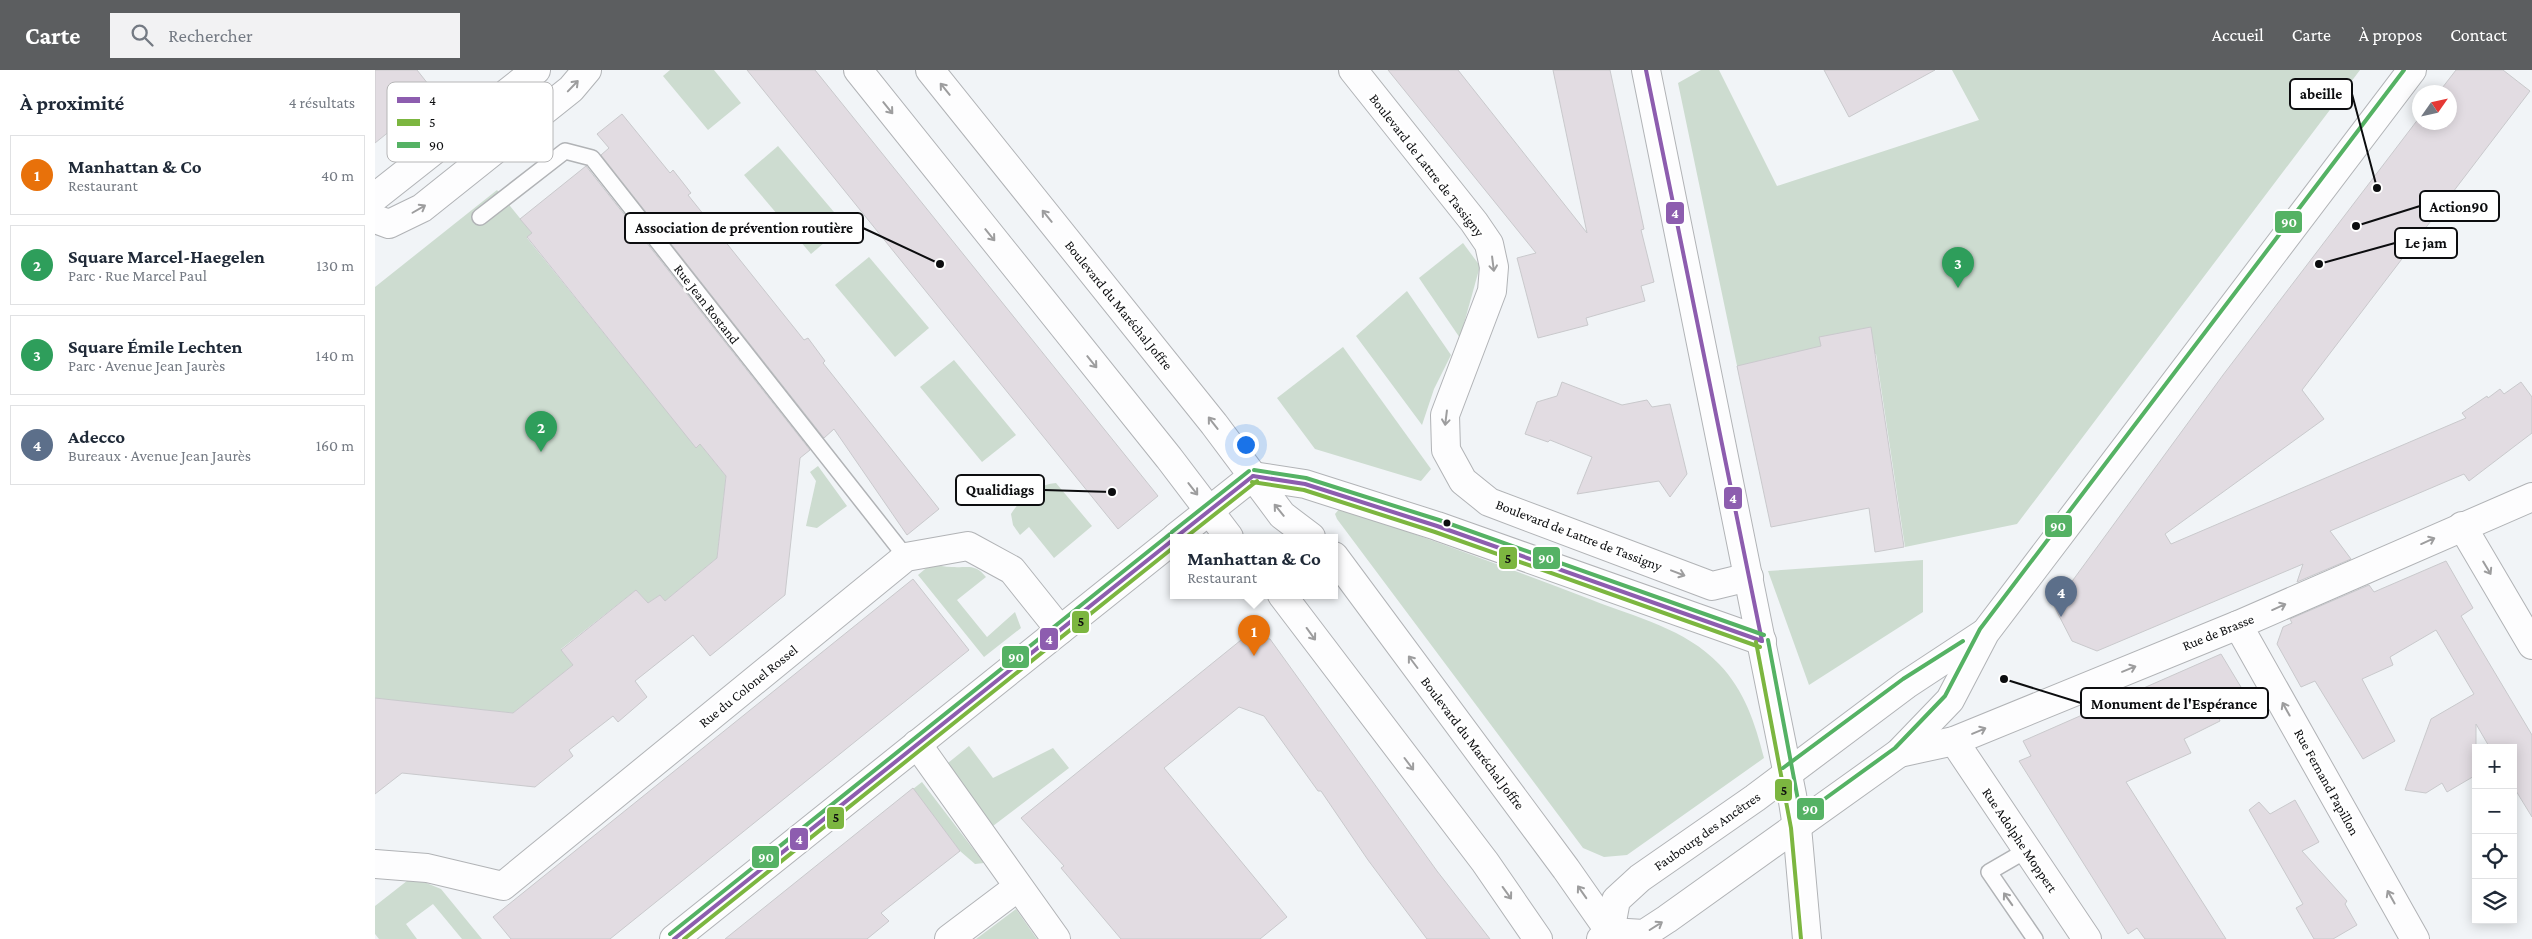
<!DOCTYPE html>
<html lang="fr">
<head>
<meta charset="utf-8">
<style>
  body { margin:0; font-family:"Crimson Pro",serif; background:#f2f2f3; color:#1f2937 }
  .controls { position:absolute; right:15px; bottom:15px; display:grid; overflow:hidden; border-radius:0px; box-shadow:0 2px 12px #0003 }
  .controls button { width:45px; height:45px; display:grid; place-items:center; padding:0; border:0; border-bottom:1px solid #e0e1e3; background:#fff; color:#1f2937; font:25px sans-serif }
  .compass { position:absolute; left:2037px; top:15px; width:45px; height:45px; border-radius:50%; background:#fff; box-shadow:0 2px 12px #0003; rotate:56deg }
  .you { position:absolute; left:870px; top:374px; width:18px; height:18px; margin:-12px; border:4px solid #fff; border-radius:50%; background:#1a73e8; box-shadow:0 0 0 8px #1a73e833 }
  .badge { display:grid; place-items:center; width:32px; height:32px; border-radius:50%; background:#5c5e60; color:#fff; font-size:16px; font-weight:700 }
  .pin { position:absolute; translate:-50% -41px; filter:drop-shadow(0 1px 2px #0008) }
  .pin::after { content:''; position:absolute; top:26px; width:18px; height:15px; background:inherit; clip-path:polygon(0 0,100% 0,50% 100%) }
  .popup { position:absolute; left:795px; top:464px; width:168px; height:65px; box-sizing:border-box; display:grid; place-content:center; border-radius:0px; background:#fff; filter:drop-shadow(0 1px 4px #0005); font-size:16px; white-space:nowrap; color:#747a83 }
  .popup b { font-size:19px; color:#1f2937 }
  .popup::after { content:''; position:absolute; left:50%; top:100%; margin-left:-10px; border:10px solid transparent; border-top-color:#fff }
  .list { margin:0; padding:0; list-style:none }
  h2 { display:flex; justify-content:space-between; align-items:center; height:65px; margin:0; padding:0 20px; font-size:21px }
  h2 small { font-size:16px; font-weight:400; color:#747a83 }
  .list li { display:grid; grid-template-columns:32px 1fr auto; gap:15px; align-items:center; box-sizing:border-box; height:80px; margin:0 10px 10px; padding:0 10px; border:1px solid #e0e1e3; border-radius:0px }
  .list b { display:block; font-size:19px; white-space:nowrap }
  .list p { margin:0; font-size:16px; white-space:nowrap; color:#747a83 }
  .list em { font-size:16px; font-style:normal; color:#747a83 }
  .icon { flex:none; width:28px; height:28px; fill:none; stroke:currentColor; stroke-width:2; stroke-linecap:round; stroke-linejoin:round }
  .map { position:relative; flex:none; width:2157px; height:869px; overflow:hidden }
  header { display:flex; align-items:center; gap:30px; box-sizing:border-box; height:70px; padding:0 25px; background:#5c5e60; color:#fff }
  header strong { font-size:24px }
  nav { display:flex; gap:28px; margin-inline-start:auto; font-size:18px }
  .search { width:350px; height:45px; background:#f2f2f3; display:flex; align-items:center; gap:12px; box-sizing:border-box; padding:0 18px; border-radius:0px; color:#747a83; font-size:19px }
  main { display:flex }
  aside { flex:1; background:#fff }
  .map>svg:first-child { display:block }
  .green { fill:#cddcd0 }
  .building { fill:#e2dce2; stroke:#c9c9cc }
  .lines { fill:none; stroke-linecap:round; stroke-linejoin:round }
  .lane-casing { stroke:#b1b3b6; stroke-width:18 }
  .street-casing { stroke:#b1b3b6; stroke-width:30 }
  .secondary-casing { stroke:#b1b3b6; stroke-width:30 }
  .primary-casing { stroke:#b1b3b6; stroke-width:30 }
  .lane { stroke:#fdfdfe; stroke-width:15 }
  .street { stroke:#fdfdfe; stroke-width:28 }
  .secondary { stroke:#fdfdfe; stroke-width:28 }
  .primary { stroke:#fdfdfe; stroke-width:28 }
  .bus-1-casing { stroke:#fff; stroke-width:8 }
  .bus-2-casing { stroke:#fff; stroke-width:8 }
  .bus-3-casing { stroke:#fff; stroke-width:8 }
  .bus-1 { stroke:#8d5daf; stroke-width:4 }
  .bus-2 { stroke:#7cb640; stroke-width:4 }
  .bus-3 { stroke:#55b264; stroke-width:4 }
  .oneway { stroke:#9d9d9e }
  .bus-dot { fill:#0c0d0f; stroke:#fff; stroke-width:2 }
  .labels { text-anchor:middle; stroke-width:5; stroke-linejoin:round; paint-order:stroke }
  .street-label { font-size:14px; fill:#0c0d0f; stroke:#fff }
  .key { fill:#fff; stroke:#b6b6b7; stroke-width:1 }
  .key-label { font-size:14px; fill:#0c0d0f }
  .leader { fill:none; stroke:#0c0d0f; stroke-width:2 }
  .callout-dot { fill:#0c0d0f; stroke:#fff; stroke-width:2 }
  .callout { fill:#fff; stroke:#0c0d0f; stroke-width:2 }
  .callout-label { font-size:15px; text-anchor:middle; font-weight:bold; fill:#0c0d0f }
  .line-badge { stroke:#fff; stroke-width:2 }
  .badge-label { font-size:14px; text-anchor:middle; font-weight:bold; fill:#fff }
  .pale-badge-label { font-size:14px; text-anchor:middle; font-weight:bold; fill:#111 }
</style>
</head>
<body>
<header>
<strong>Carte</strong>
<div class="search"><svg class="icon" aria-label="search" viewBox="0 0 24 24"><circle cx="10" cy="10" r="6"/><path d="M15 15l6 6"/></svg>Rechercher</div>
<nav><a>Accueil</a><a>Carte</a><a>À propos</a><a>Contact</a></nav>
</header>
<main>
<aside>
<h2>À proximité<small>4 résultats</small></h2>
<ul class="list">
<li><span class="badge" style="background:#e8710a">1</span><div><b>Manhattan &amp; Co</b><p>Restaurant</p></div><em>40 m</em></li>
<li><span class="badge" style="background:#2e9e5b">2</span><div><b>Square Marcel-Haegelen</b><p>Parc · Rue Marcel Paul</p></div><em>130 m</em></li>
<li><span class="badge" style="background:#2e9e5b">3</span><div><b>Square Émile Lechten</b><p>Parc · Avenue Jean Jaurès</p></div><em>140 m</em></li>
<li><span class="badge" style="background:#5c6f8a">4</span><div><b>Adecco</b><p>Bureaux · Avenue Jean Jaurès</p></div><em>160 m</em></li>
</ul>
</aside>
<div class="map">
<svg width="2157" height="869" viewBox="0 0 2157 869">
  <rect width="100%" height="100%" fill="#f1f4f7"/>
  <!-- green -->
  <g class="green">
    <polygon points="295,0 339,0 366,33 333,60 288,6"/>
    <polygon points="1326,0 1344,0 1402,116 1604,50 1577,0 1985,0 1642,454 1530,477 1501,284 1406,302 1403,286 1364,296 1365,310 1303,13"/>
    <polygon points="403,76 470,155 436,184 369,105"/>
    <polygon points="122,120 157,163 152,168 321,377 325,374 351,406 342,488 290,531 285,525 273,533 261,520 186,579 198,595 138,643 5,629 0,633 0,217"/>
    <polygon points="1088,173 1105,196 1085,268 1044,208"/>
    <polygon points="494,187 554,258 520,287 460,215"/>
    <polygon points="1032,221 1076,285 1059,319 1047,355 981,266"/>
    <polygon points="968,277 1056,399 1046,411 940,379 902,328"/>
    <polygon points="579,290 641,365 607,392 545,317"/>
    <polygon points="443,396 472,436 442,458 431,456 441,411 435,402"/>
    <path d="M681 413 717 456 679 488 654 457 645 465 638 455 636 444C645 429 663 414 681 413Z"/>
    <path d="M965 438C1049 467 1133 498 1217 530 1260 547 1311 559 1344 594 1370 621 1380 653 1389 688L1252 785 1229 787 1208 778 962 449 960 444Z"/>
    <polygon points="1548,490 1548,542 1434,615 1393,501"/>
    <path d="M556 494C563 495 570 497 577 497 593 498 600 493 611 507L582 530 612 567 640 542 646 558 609 587 543 505Z"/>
    <polygon points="594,676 618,708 678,678 694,698 614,759 568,697"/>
    <polygon points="547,712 609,793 600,794 585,781 538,719"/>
    <polygon points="37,807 66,819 107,869 87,869 58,834 31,854 42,869 4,869 0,864 0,836"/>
    <polygon points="641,839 662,869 601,869"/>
  </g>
  <!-- building -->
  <g class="building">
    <polygon points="0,0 42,0 61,24 0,73"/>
    <polygon points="372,0 440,0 783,426 743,459"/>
    <polygon points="1013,0 1083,0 1212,163 1178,0 1235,0 1269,159 1266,160 1279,212 1266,216 1270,231 1211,248 1213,255 1163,268 1142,188 1161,183"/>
    <polygon points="1449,0 1560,0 1474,47"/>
    <polygon points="2081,0 2128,0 2155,21 1927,320 1949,349 1790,464 1796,474 2091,348 2087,343 2112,326 2113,328 2125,319 2129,324 2146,312 2157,327 2157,363 2094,411 2089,404 1955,461 1976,489 1922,512 1928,494 1722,581 1697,571 1679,536 1848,305 2044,48 2044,52 2074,52 2074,22 2064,22"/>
    <polygon points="247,44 295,103 298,100 316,123 313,125 429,270 433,268 450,291 448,293 564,439 532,465 459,359 449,368 226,85 234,78 222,64"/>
    <polygon points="211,96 435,380 425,388 410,525 335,586 318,565 260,611 272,627 243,652 238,646 194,680 198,686 160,717 27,703 0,724 0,628 138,643 198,595 186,580 261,520 273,533 285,525 290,531 342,488 351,406 325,374 321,378 152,167 157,163 145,149"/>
    <polygon points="1496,257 1529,477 1500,482 1494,438 1396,457 1362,296 1446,276 1444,267"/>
    <polygon points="1187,312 1247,335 1272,330 1277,337 1295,334 1312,404 1295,427 1284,411 1202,424 1217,387 1175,370 1173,372 1150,364 1162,332 1182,326"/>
    <polygon points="2071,491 2098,538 2086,546 2157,665 2157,747 2138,716 2138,678 2115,678 2101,654 2101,705 2072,722 2067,713 2051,723 2030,720 2056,649 2099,624 2061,560 2015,587 2018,595 1987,609 2020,671 1988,689 1940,611 1926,617 1902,574 1908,557 1917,553 1915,549 1994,515 1999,522"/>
    <polygon points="538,509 594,580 235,869 136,869 118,847"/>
    <polygon points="871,566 895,569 1062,801 1115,869 1052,869 993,790 946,721 943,721 889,646 864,637 789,698 912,847 885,869 746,869 686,798 689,796 646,748"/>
    <polygon points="1846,584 1875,632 1843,645 1845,651 1809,669 1816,683 1751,712 1851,869 1770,869 1762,858 1753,864 1644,691 1656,686 1648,671"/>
    <polygon points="538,718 585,781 506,843 514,851 492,869 350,869"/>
    <polygon points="1920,730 1944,772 1927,781 1972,831 1970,834 1982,855 1958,869 1939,869 1921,838 1928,834 1874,740 1884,732 1895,744"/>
  </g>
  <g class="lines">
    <defs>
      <g id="lane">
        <polyline points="105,147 190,81 217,88 531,487"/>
        <polyline points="1652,780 1614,802 1660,869"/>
      </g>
      <g id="street">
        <polyline points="978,0 1099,152 1114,174 1119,197 1117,221 1070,345 1071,380 1088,411 1114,432 1337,516 1374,507"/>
        <polyline points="1271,0 1417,725 1422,757 1432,869"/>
        <polyline points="0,127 161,0"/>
        <polyline points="0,149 14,154 47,138 196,19 212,0"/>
        <polyline points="878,406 930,414 1062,456 1387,571"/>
        <polyline points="2087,456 2157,575"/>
        <polyline points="1863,555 2040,869"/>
        <polyline points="1579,671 1712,869"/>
        <polyline points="542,674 681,869"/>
        <polyline points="1524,683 1579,671 1863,555 2157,427"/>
        <polyline points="0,794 52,798 128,816 531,487 593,476 637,500 685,560"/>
        <polyline points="574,869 643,817"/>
      </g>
      <g id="secondary">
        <polyline points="801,467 878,406"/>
        <polyline points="1235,862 1241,830 1265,808 1380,728 1532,614 1608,564"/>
        <polyline points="299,869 799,469"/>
        <polyline points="1226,869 1235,862 1269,864 1292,849 1524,683 1575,630 1610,563 2037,0"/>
      </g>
      <g id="primary">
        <polyline points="483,0 794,388 854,467"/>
        <polyline points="555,0 839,354 907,445 936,467"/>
        <polyline points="959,486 1191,799 1240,869"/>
        <polyline points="907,525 1110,792 1163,869"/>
      </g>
    </defs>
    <!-- lane casing -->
    <use href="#lane" class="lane-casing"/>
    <!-- street casing -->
    <use href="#street" class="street-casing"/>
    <!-- secondary casing -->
    <use href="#secondary" class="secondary-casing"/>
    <!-- primary casing -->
    <use href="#primary" class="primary-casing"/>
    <!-- lane -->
    <use href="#lane" class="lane"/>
    <!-- street -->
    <use href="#street" class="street"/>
    <!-- secondary -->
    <use href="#secondary" class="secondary"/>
    <!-- primary -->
    <use href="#primary" class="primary"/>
    <defs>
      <g id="bus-1">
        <polyline points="1271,0 1387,571"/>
        <polyline points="878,406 930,414 1062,456 1387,571"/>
        <polyline points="801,467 878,406"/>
        <polyline points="299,869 799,469"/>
      </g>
      <g id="bus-2">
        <polyline points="877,412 929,420 1060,462 1385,577"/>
        <polyline points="811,467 882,411"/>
        <polyline points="1381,572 1416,758 1426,869"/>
        <polyline points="309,869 799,477"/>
      </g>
      <g id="bus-3">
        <polyline points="879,400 931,408 1064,450 1389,565"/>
        <polyline points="797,462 874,401"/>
        <polyline points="1393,570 1426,746 1520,678 1570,626 1605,559 2029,0"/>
        <polyline points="1408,698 1528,609 1588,571"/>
        <polyline points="295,864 795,464"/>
      </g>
    </defs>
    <!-- bus-1 casing -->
    <use href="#bus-1" class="bus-1-casing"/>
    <!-- bus-2 casing -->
    <use href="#bus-2" class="bus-2-casing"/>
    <!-- bus-3 casing -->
    <use href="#bus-3" class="bus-3-casing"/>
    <!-- bus-1 -->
    <use href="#bus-1" class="bus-1"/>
    <!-- bus-2 -->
    <use href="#bus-2" class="bus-2"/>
    <!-- bus-3 -->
    <use href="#bus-3" class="bus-3"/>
  </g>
  <!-- one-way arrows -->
  <defs><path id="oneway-shaft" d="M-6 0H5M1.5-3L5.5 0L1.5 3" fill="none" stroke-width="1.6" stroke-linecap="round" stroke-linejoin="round" transform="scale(1.25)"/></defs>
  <g class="oneway">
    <use href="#oneway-shaft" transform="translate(198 16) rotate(-46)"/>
    <use href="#oneway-shaft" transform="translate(570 19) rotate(-129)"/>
    <use href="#oneway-shaft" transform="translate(513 38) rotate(51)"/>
    <use href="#oneway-shaft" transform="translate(44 139) rotate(-30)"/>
    <use href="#oneway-shaft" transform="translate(672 146) rotate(-129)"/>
    <use href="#oneway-shaft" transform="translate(615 165) rotate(51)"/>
    <use href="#oneway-shaft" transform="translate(1118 194) rotate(83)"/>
    <use href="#oneway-shaft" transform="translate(717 292) rotate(51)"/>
    <use href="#oneway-shaft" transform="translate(1071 348) rotate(97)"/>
    <use href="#oneway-shaft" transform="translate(838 353) rotate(-128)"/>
    <use href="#oneway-shaft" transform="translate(818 419) rotate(52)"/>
    <use href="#oneway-shaft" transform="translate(904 440) rotate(-129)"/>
    <use href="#oneway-shaft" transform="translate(2053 471) rotate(-24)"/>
    <use href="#oneway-shaft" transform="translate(2112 498) rotate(59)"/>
    <use href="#oneway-shaft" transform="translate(1303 503) rotate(21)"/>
    <use href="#oneway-shaft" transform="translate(1904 537) rotate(-24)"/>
    <use href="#oneway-shaft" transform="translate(936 564) rotate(54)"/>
    <use href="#oneway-shaft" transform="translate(1038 592) rotate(-127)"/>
    <use href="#oneway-shaft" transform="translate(1754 599) rotate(-22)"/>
    <use href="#oneway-shaft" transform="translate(1911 639) rotate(-119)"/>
    <use href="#oneway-shaft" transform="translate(1604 661) rotate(-23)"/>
    <use href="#oneway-shaft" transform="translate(1034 694) rotate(53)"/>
    <use href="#oneway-shaft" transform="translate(1207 822) rotate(-125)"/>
    <use href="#oneway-shaft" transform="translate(1132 823) rotate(54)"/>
    <use href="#oneway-shaft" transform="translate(2016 827) rotate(-119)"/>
    <use href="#oneway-shaft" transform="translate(1633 829) rotate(-125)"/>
    <use href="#oneway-shaft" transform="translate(1281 856) rotate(-32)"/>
  </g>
  <!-- markers -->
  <circle class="bus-dot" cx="1072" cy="453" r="4.5"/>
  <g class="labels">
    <!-- street labels -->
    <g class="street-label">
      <text transform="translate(1052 95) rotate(52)" y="5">Boulevard de Lattre de Tassigny</text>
      <text transform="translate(332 234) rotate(52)" y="5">Rue Jean Rostand</text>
      <text transform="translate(744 235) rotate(51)" y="5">Boulevard du Maréchal Joffre</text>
      <text transform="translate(1204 465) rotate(21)" y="5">Boulevard de Lattre de Tassigny</text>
      <text transform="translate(1843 562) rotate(-22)" y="5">Rue de Brasse</text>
      <text transform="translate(373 616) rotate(-39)" y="5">Rue du Colonel Rossel</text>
      <text transform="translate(1098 673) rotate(53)" y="5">Boulevard du Maréchal Joffre</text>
      <text transform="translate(1952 712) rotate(61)" y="5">Rue Fernand Papillon</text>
      <text transform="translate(1332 761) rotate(-35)" y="5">Faubourg des Ancêtres</text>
      <text transform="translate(1645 770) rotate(56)" y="5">Rue Adolphe Moppert</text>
    </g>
  </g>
  <!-- legend -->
  <rect x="12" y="12" width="166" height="80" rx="8" class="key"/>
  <rect x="22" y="27" width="23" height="6" fill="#8d5daf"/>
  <rect x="22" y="49" width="23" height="7" fill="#7cb640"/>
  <rect x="22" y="72" width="23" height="6" fill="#55b264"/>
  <g class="key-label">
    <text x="54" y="35">4</text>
    <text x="54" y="57">5</text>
    <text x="54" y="80">90</text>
  </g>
  <!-- callouts -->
  <path class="leader" d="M2002 118L1977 24M1981 156L2045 136M565 194L488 158M1944 194L2020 173M737 422L669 420M1629 609L1706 633"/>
  <g class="callout-dot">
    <circle cx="2002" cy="118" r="5"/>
    <circle cx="1981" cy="156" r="5"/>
    <circle cx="565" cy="194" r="5"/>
    <circle cx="1944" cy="194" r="5"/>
    <circle cx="737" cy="422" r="5"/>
    <circle cx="1629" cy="609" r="5"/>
  </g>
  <g class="callout">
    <rect x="1915" y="9" width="62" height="30" rx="5"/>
    <rect x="2045" y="121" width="79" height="30" rx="5"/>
    <rect x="250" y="143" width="238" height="30" rx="5"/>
    <rect x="2020" y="158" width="62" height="30" rx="5"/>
    <rect x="581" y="405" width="88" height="30" rx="5"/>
    <rect x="1706" y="618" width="187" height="30" rx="5"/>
  </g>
  <g class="callout-label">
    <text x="1946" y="29">abeille</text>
    <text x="2084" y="142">Action90</text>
    <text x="369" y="163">Association de prévention routière</text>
    <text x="2051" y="178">Le jam</text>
    <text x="625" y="425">Qualidiags</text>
    <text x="1799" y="639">Monument de l'Espérance</text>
  </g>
  <g class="line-badge">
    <rect x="1290" y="131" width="20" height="24" rx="5" fill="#8d5daf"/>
    <rect x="1899" y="140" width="29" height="24" rx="5" fill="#55b264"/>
    <rect x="1348" y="416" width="20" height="24" rx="5" fill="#8d5daf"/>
    <rect x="1669" y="444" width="29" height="24" rx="5" fill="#55b264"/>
    <rect x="1123" y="476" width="20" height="24" rx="5" fill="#7cb640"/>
    <rect x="1157" y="476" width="29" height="24" rx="5" fill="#55b264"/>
    <rect x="696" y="540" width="19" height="24" rx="5" fill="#7cb640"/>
    <rect x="664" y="557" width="20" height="24" rx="5" fill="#8d5daf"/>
    <rect x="626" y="575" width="29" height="24" rx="5" fill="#55b264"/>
    <rect x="1399" y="708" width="19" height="24" rx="5" fill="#7cb640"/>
    <rect x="1421" y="727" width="29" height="24" rx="5" fill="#55b264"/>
    <rect x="451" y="736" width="19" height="24" rx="5" fill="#7cb640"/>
    <rect x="414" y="757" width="20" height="24" rx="5" fill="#8d5daf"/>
    <rect x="376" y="775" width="29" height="24" rx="5" fill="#55b264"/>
  </g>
  <g class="badge-label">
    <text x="1300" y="148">4</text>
    <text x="1914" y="157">90</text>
    <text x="1358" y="433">4</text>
    <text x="1683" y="461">90</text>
    <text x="1171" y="493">90</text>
    <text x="674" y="574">4</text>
    <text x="641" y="592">90</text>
    <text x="1435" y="744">90</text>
    <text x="424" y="774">4</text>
    <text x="391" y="792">90</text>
  </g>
  <g class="pale-badge-label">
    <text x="1133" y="493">5</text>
    <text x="706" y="556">5</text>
    <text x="1409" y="725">5</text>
    <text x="461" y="752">5</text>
  </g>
</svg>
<div class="controls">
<button>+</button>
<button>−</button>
<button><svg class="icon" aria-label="locate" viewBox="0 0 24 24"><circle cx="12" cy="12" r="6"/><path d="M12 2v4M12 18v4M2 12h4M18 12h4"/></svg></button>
<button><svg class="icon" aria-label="layers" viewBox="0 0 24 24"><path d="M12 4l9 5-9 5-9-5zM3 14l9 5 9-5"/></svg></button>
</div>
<svg class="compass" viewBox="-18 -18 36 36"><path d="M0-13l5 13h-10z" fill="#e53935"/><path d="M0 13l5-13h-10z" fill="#747a83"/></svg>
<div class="you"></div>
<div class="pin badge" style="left:879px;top:586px;background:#e8710a">1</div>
<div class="popup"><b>Manhattan &amp; Co</b>Restaurant</div>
<div class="pin badge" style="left:166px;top:382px;background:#2e9e5b">2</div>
<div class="pin badge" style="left:1583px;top:218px;background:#2e9e5b">3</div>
<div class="pin badge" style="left:1686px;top:547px;background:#5c6f8a">4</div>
</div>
</main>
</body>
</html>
